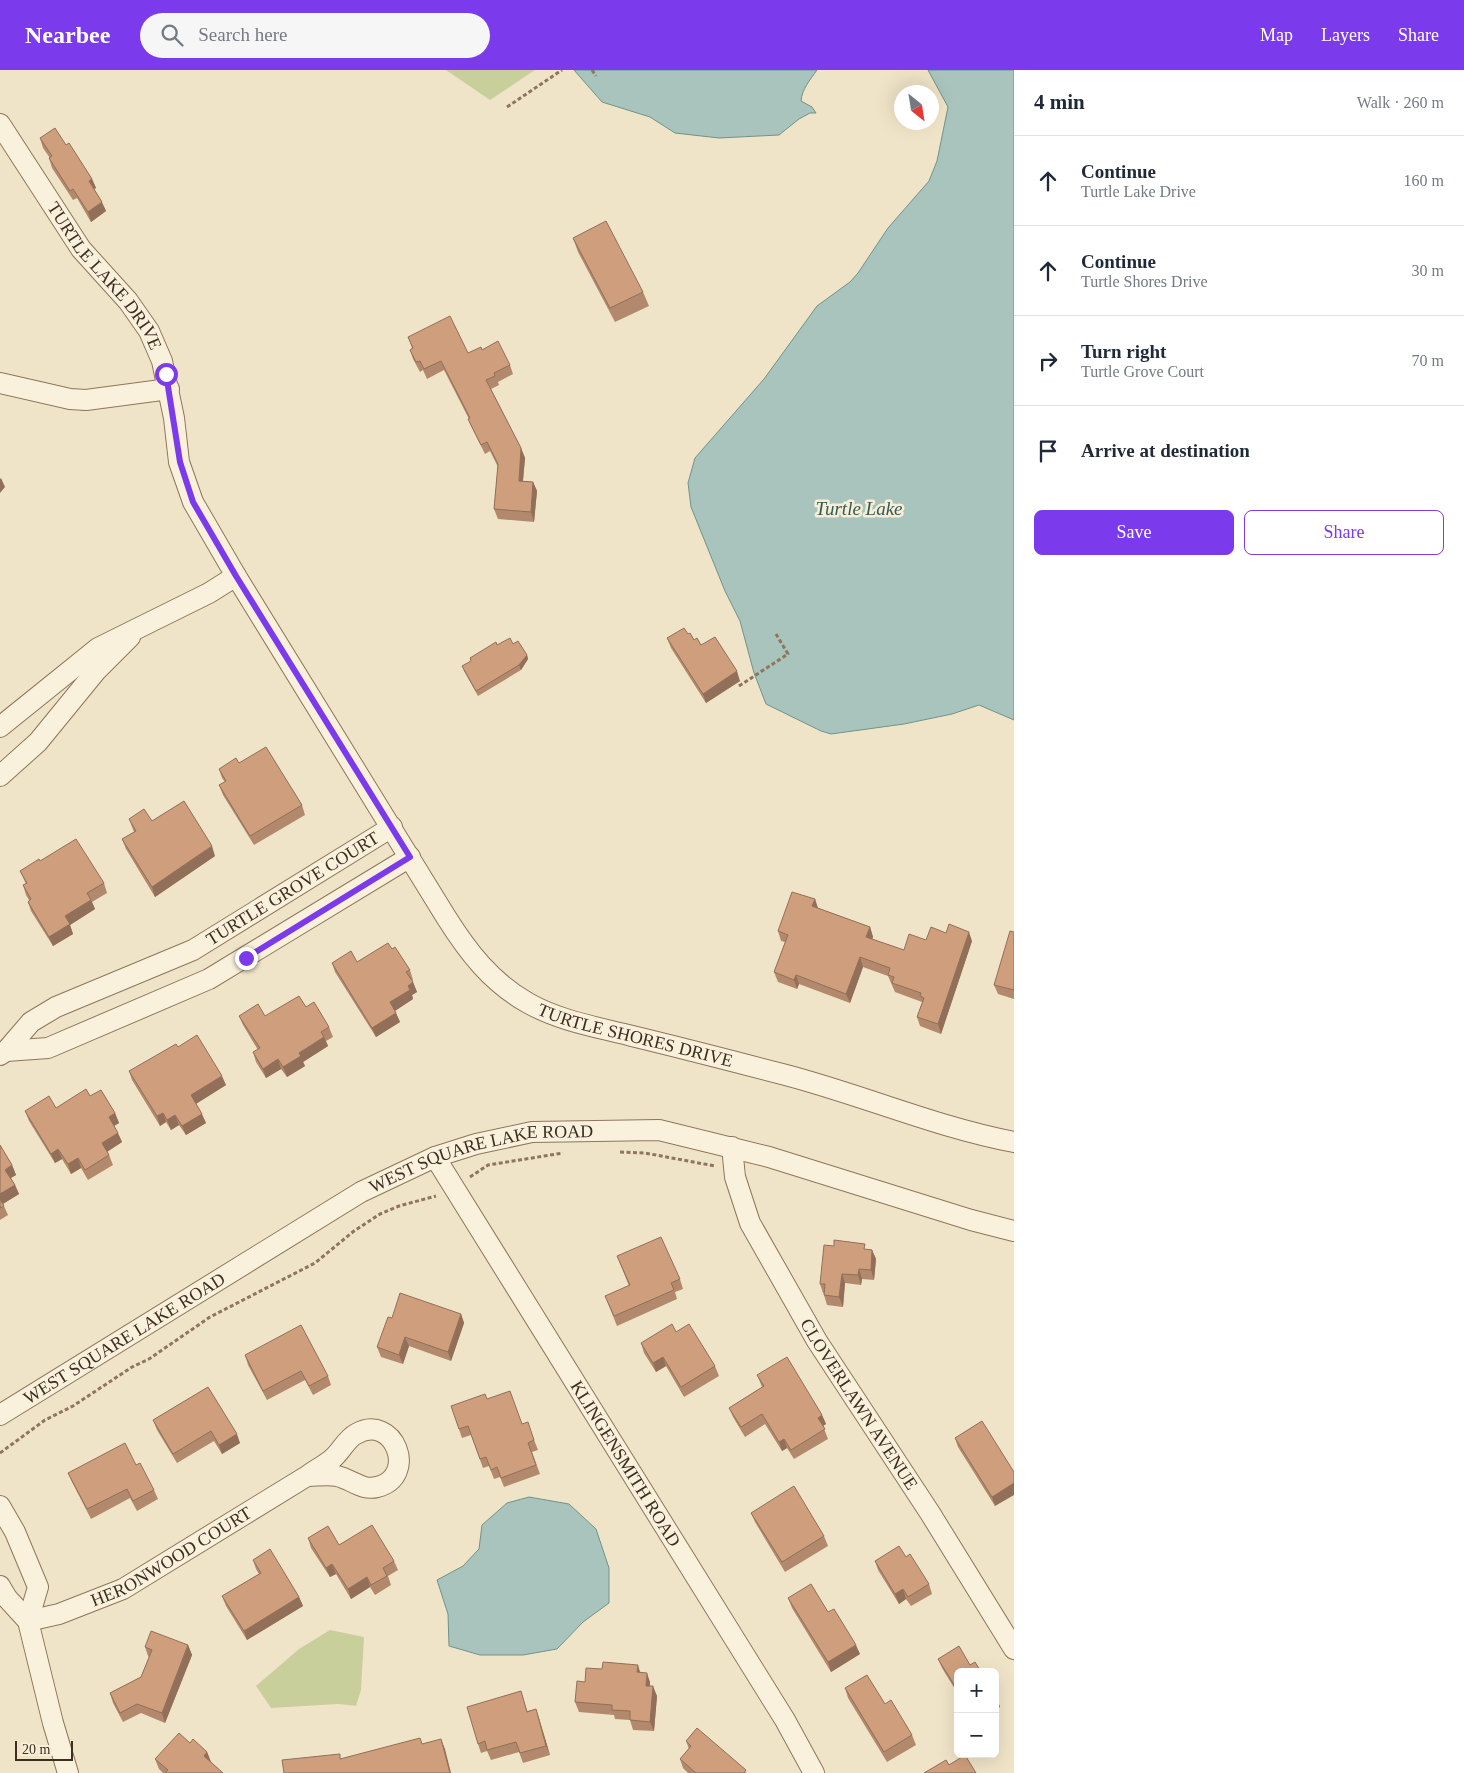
<!DOCTYPE html>
<html lang="en">
<head>
<meta charset="utf-8">
<style>
  body { margin:0; font-family:"Times New Roman",serif; background:#f6f6f7; color:#1f2937 }
  .controls { position:absolute; right:15px; bottom:15px; display:grid; overflow:hidden; border-radius:8px; box-shadow:0 5px 20px #0002 }
  .controls button { width:45px; height:45px; display:grid; place-items:center; padding:0; border:0; border-bottom:1px solid #e0e1e3; background:#fff; color:#1f2937; font:25px sans-serif }
  .compass { position:absolute; left:894px; top:15px; width:45px; height:45px; border-radius:50%; background:#fff; box-shadow:0 5px 20px #0002; rotate:150deg }
  .scale { position:absolute; left:15px; bottom:12px; width:58px; box-sizing:border-box; padding-left:5px; border:2px solid #3d2e20; border-top:0; font-size:14px; line-height:18px; white-space:nowrap; color:#3d2e20; -webkit-text-stroke:4px #f7eed8; paint-order:stroke }
  .stop { position:absolute; width:15px; height:15px; margin:-11px; border:4px solid #7c3aed; border-radius:50%; background:#fff }
  .stop.end { background:#7c3aed; border-color:#fff; box-shadow:0 1px 5px #0008 }
  .list { margin:0; padding:0; list-style:none }
  h2 { display:flex; justify-content:space-between; align-items:center; height:65px; margin:0; padding:0 20px; font-size:21px }
  h2 small { font-size:16px; font-weight:400; color:#747a83 }
  .list li { display:grid; grid-template-columns:32px 1fr auto; gap:15px; align-items:center; box-sizing:border-box; height:90px; padding:0 20px; border-top:1px solid #e0e1e3 }
  .list b { display:block; font-size:19px; white-space:nowrap }
  .list p { margin:0; font-size:16px; white-space:nowrap; color:#747a83 }
  .list em { font-size:16px; font-style:normal; color:#747a83 }
  .actions { display:flex; gap:10px; padding:15px 20px }
  .actions a { flex:1; padding:11px 0; border:1px solid #7c3aed; border-radius:8px; text-align:center; font-size:18px; color:#7c3aed }
  .actions .main { background:#7c3aed; color:#fff }
  .icon { flex:none; width:28px; height:28px; fill:none; stroke:currentColor; stroke-width:2; stroke-linecap:round; stroke-linejoin:round }
  .map { position:relative; flex:none; width:1014px; height:1703px; overflow:hidden }
  header { display:flex; align-items:center; gap:30px; box-sizing:border-box; height:70px; padding:0 25px; background:#7c3aed; color:#fff }
  header strong { font-size:24px }
  nav { display:flex; gap:28px; margin-inline-start:auto; font-size:18px }
  .search { width:350px; height:45px; background:#f6f6f7; display:flex; align-items:center; gap:12px; box-sizing:border-box; padding:0 18px; border-radius:28px; color:#747a83; font-size:19px }
  main { display:flex }
  aside { flex:1; background:#fff }
  .map>svg:first-child { display:block }
  .green { fill:#c9cf9b }
  .water { fill:#a9c4bc; stroke:#6f938a }
  .lines { fill:none; stroke-linecap:round; stroke-linejoin:round }
  .minor-casing { stroke:#8d765c; stroke-width:22 }
  .path { stroke:#8d765c; stroke-width:3; stroke-dasharray:4 2.5; stroke-linecap:butt }
  .minor { stroke:#faf1dc; stroke-width:20 }
  .wall { fill:#b2896c }
  .shaded-wall { fill:#916f58 }
  .building { fill:#cf9f7d; stroke:#916f58 }
  .route { stroke:#7c3aed; stroke-width:6 }
  .labels { text-anchor:middle; stroke-width:5; stroke-linejoin:round; paint-order:stroke }
  .street-label { font-size:18px; fill:#3d2e20; stroke:#f7eed8 }
  .water-label { font-size:19px; font-style:italic; fill:#2f5d5a; stroke:#f7eed8 }
</style>
</head>
<body>
<header>
<strong>Nearbee</strong>
<div class="search"><svg class="icon" aria-label="search" viewBox="0 0 24 24"><circle cx="10" cy="10" r="6"/><path d="M15 15l6 6"/></svg>Search here</div>
<nav><a>Map</a><a>Layers</a><a>Share</a></nav>
</header>
<main>
<div class="map">
<svg width="1014" height="1703" viewBox="0 0 1014 1703">
  <rect width="100%" height="100%" fill="#f0e4c8"/>
  <!-- green -->
  <g class="green">
    <polygon points="446,0 535,0 490,30"/>
    <polygon points="330,1560 364,1567 361,1620 356,1636 338,1634 271,1638 256,1616 299,1579"/>
  </g>
  <!-- water -->
  <g class="water">
    <path d="M574 0H817C810 10 802 19 801 31L812 37 816 43H810L799 49 779 65 719 68 675 63 650 47 602 32Z"/>
    <polygon points="928,0 1014,0 1014,650 979,635 952,644 904,654 831,664 821,661 766,634 754,603 740,551 725,521 691,437 688,413 695,388 764,309 817,236 850,212 858,203 888,158 929,111 937,91 948,37"/>
    <polygon points="529,1427 569,1434 596,1459 609,1498 609,1533 583,1552 557,1579 523,1585 480,1585 449,1576 448,1544 437,1510 463,1496 479,1479 482,1455 507,1433"/>
  </g>
  <g class="lines">
    <defs>
      <g id="minor">
        <path id="s1" d="M0 54 81 179 128 231 149 261 162 291 174 348 179 392 193 432 236 506 446 847C468 882 491 912 528 933 560 951 597 957 632 966 682 978 732 991 782 1004 860 1024 935 1057 1014 1072"/>
        <polyline points="0,313 70,329 86,330 169,319"/>
        <polyline points="0,657 98,578 209,523 236,506"/>
        <polyline points="0,706 38,672 96,601 130,567"/>
        <polyline points="6,981 48,978 209,909 410,787"/>
        <path id="s2" d="M0 985 6 981 31 952 56 937 193 880 392 757"/>
        <path id="s3" d="M732 1077 735 1107 750 1153 817 1271 930 1443 1014 1579"/>
        <path id="s4" d="M435 1087 785 1650 814 1703"/>
        <path id="s5" d="M0 1345 361 1122 435 1087 476 1074 532 1062 659 1060 769 1087 971 1150 1014 1161"/>
        <polyline points="0,1436 15,1462 38,1517 28,1551"/>
        <polyline points="0,1516 7,1528 28,1551 53,1653 68,1703"/>
        <path id="s6" d="M28 1551 59 1544 123 1519 307 1406C316 1406 328 1404 337 1406 351 1409 362 1421 377 1417 419 1407 394 1342 356 1364 346 1369 341 1382 332 1389 325 1395 315 1400 307 1406"/>
      </g>
    </defs>
    <!-- minor casing -->
    <use href="#minor" class="minor-casing"/>
    <!-- path -->
    <g class="path">
      <polyline points="592,0 596,6"/>
      <polyline points="507,37 562,0"/>
      <polyline points="739,616 788,584 776,564"/>
      <polyline points="620,1082 645,1083 715,1096"/>
      <polyline points="470,1107 488,1095 563,1083"/>
      <polyline points="0,1383 45,1350 73,1336 132,1297 149,1289 210,1247 315,1193 354,1161 380,1144 399,1136 436,1126"/>
    </g>
    <!-- minor -->
    <use href="#minor" class="minor"/>
  </g>
  <!-- wall -->
  <g class="wall">
    <polygon points="40,68 66,75 92,109 96,118 94,119 106,141 91,152 77,128 73,130 52,98 49,88 50,88 43,78"/>
    <polygon points="573,168 643,222 649,236 615,252 578,182"/>
    <polygon points="408,267 468,283 482,280 510,295 513,304 498,312 499,315 491,319 521,378 525,388 523,411 533,412 537,421 534,452 498,449 494,439 498,397 490,381 485,384 472,358 468,349 469,349 444,300 427,309 423,300 420,302 413,289 410,280 412,278"/>
    <polygon points="688,564 701,575 740,611 706,633 671,578 667,568"/>
    <polygon points="513,574 527,585 528,589 521,600 478,626 464,601 462,596 471,591 470,588 497,575"/>
    <polygon points="219,699 302,735 305,745 254,775 223,725 219,715 225,712 222,708"/>
    <polygon points="129,749 215,786 155,827 126,779 122,769 134,762"/>
    <polygon points="40,791 104,813 107,823 92,832 95,839 70,855 73,864 53,876 31,841 28,832 29,830 26,825 23,815 26,814 20,801"/>
    <polygon points="815,829 818,838 870,857 873,867 872,869 904,880 926,870 972,871 941,964 920,956 917,947 922,933 922,932 895,922 888,906 863,897 850,933 799,914 797,919 778,912 774,902 785,872 781,871 778,861"/>
    <polygon points="1014,862 1014,929 998,924 994,915"/>
    <polygon points="392,879 410,900 413,910 412,910 417,922 412,925 413,929 395,941 400,952 376,967 335,902 332,893 357,892"/>
    <polygon points="306,937 329,957 333,967 326,971 328,976 303,992 305,996 287,1007 281,999 266,1008 256,992 253,982 258,980 243,955 239,946 265,946"/>
    <polygon points="178,977 226,1015 196,1034 206,1053 186,1065 179,1055 171,1060 166,1052 160,1056 132,1010 129,1001"/>
    <polygon points="56,1038 115,1043 119,1053 114,1056 122,1072 107,1082 109,1085 113,1095 88,1110 81,1098 71,1104 62,1089 55,1093 29,1051 25,1041"/>
    <polygon points="0,1075 12,1095 16,1105 11,1108 15,1115 19,1124 3,1134 8,1145 0,1150"/>
    <polygon points="867,1179 872,1180 876,1189 874,1210 862,1209 861,1215 845,1213 843,1237 827,1235 824,1225 824,1223 823,1223 820,1214"/>
    <polygon points="617,1186 680,1209 683,1219 675,1222 677,1229 617,1256 605,1226 629,1216"/>
    <polygon points="461,1244 464,1253 451,1291 409,1276 403,1294 381,1287 377,1277"/>
    <polygon points="676,1262 715,1296 719,1306 684,1327 666,1296 656,1302 644,1283 641,1273"/>
    <polygon points="245,1285 328,1306 331,1315 313,1325 305,1310 267,1330 248,1295"/>
    <polygon points="757,1305 822,1345 826,1354 823,1356 828,1369 794,1389 787,1378 782,1381 765,1354 745,1367 733,1347 729,1338 762,1317"/>
    <polygon points="208,1317 240,1373 222,1384 214,1371 177,1393 157,1360 153,1350"/>
    <polygon points="487,1329 531,1362 538,1380 532,1382 540,1404 504,1417 500,1407 494,1409 489,1396 483,1398 471,1365 462,1368 451,1336"/>
    <polygon points="982,1351 995,1436 958,1377 955,1368"/>
    <polygon points="136,1395 154,1420 158,1429 137,1441 130,1428 91,1449 72,1412 68,1403"/>
    <polygon points="751,1443 824,1466 828,1476 785,1502 755,1452"/>
    <polygon points="308,1468 339,1475 394,1491 398,1500 388,1506 391,1515 375,1525 370,1517 351,1529 336,1504 330,1507 311,1478"/>
    <polygon points="906,1487 929,1514 932,1524 911,1536 906,1529 899,1534 878,1500 875,1491"/>
    <polygon points="253,1490 299,1527 303,1536 247,1570 226,1536 222,1526 259,1504 256,1499"/>
    <polygon points="788,1528 828,1542 860,1584 831,1602 792,1538"/>
    <polygon points="188,1575 192,1585 165,1653 141,1643 123,1652 113,1633 110,1623 141,1607 149,1587 148,1586 145,1577"/>
    <polygon points="938,1589 958,1602 958,1624 942,1598"/>
    <polygon points="640,1602 650,1612 650,1616 657,1626 654,1661 633,1660 630,1650 615,1649 614,1645 579,1642 575,1632 585,1612"/>
    <polygon points="845,1618 912,1665 916,1675 887,1692 848,1628"/>
    <polygon points="521,1621 527,1641 536,1639 550,1685 523,1693 519,1682 491,1690 487,1681 481,1683 478,1674"/>
    <polygon points="686,1671 747,1703 688,1703 683,1698 680,1689 689,1679"/>
    <polygon points="190,1673 207,1682 211,1692 223,1703 163,1703 159,1699 155,1689"/>
  </g>
  <!-- shaded-wall -->
  <g class="shaded-wall">
    <polygon points="92,109 96,118 93,120 89,111"/>
    <polygon points="102,132 106,141 91,152 88,142"/>
    <polygon points="521,378 525,388 522,420 519,411"/>
    <polygon points="1,408 5,417 0,423 0,409"/>
    <polygon points="533,412 537,421 534,452 531,442"/>
    <polygon points="527,585 528,589 521,600 519,595"/>
    <polygon points="737,601 740,611 706,633 703,624"/>
    <polygon points="212,776 215,786 155,827 152,817"/>
    <polygon points="815,829 818,839 812,836"/>
    <polygon points="91,830 95,839 70,855 73,864 53,876 49,867 65,846"/>
    <polygon points="870,857 873,867 869,877 866,867"/>
    <polygon points="969,862 972,871 941,964 938,954"/>
    <polygon points="860,887 863,897 850,933 846,924"/>
    <polygon points="796,905 799,914 797,919 794,910"/>
    <polygon points="413,912 417,922 412,925 413,929 393,942 390,932 408,916"/>
    <polygon points="396,943 400,952 376,967 372,958"/>
    <polygon points="324,967 328,976 303,992 305,996 287,1007 283,997 299,983"/>
    <polygon points="278,989 281,999 266,1008 263,999"/>
    <polygon points="222,1006 226,1015 194,1035 191,1025"/>
    <polygon points="115,1043 119,1053 112,1057 109,1047"/>
    <polygon points="163,1043 166,1052 160,1056 157,1046"/>
    <polygon points="202,1044 206,1053 186,1065 182,1056"/>
    <polygon points="175,1045 179,1055 171,1060 167,1050"/>
    <polygon points="118,1063 122,1072 105,1083 102,1073"/>
    <polygon points="58,1079 62,1089 55,1093 51,1084"/>
    <polygon points="78,1088 81,1098 71,1104 68,1094"/>
    <polygon points="12,1095 16,1105 9,1109 5,1100"/>
    <polygon points="15,1115 19,1124 1,1135 0,1131 0,1124"/>
    <polygon points="872,1180 876,1189 874,1210 871,1200"/>
    <polygon points="859,1199 862,1209 861,1215 858,1205"/>
    <polygon points="842,1204 845,1213 843,1237 839,1227"/>
    <polygon points="461,1244 464,1253 451,1291 448,1282"/>
    <polygon points="405,1267 409,1276 403,1294 399,1285"/>
    <polygon points="663,1287 666,1296 656,1302 653,1293"/>
    <polygon points="822,1345 826,1354 821,1357 818,1348"/>
    <polygon points="237,1364 240,1373 222,1384 219,1375"/>
    <polygon points="784,1369 787,1378 782,1381 779,1372"/>
    <polygon points="1014,1413 1014,1425 995,1436 992,1427"/>
    <polygon points="332,1494 336,1504 330,1507 326,1498"/>
    <polygon points="367,1507 370,1517 351,1529 348,1519"/>
    <polygon points="903,1519 906,1529 899,1534 895,1524"/>
    <polygon points="299,1527 303,1536 247,1570 244,1561"/>
    <polygon points="188,1575 192,1585 165,1653 162,1643"/>
    <polygon points="856,1575 860,1584 831,1602 828,1592"/>
    <polygon points="638,1595 641,1605 637,1602"/>
    <polygon points="647,1603 650,1612 649,1625 646,1616"/>
    <polygon points="653,1616 657,1626 654,1661 650,1652"/>
    <polygon points="997,1628 1000,1637 995,1640 995,1629"/>
    <polygon points="536,1639 539,1648 550,1685 546,1676"/>
    <polygon points="441,1669 445,1679 451,1703 450,1703"/>
    <polygon points="207,1682 211,1692 204,1686"/>
  </g>
  <!-- building -->
  <g class="building">
    <polygon points="55,58 66,75 69,73 92,109 89,111 102,132 88,142 73,119 70,121 49,88 52,86 40,68"/>
    <polygon points="606,151 643,222 610,238 573,168"/>
    <polygon points="450,246 468,283 481,277 482,280 498,271 510,295 494,303 495,306 486,310 521,378 519,411 533,412 531,442 494,439 498,394 487,372 481,375 468,349 470,348 441,291 424,299 420,291 416,292 410,280 413,278 408,267"/>
    <polygon points="684,558 688,564 690,563 694,570 697,568 701,575 715,567 737,601 703,624 667,568"/>
    <polygon points="510,568 513,574 518,571 527,585 519,595 476,621 462,596 471,591 470,588 496,572 497,575"/>
    <polygon points="266,677 302,735 250,766 219,715 226,711 219,699 236,688 239,693"/>
    <polygon points="184,731 212,776 152,817 122,769 136,761 129,749 144,739 152,751"/>
    <polygon points="76,769 104,813 87,823 91,830 65,846 70,854 49,867 28,832 31,829 23,815 27,813 20,801 39,789 40,791"/>
    <polygon points="792,822 815,829 812,836 870,857 866,867 904,880 909,864 926,870 931,857 946,863 949,854 969,862 938,954 917,947 924,928 920,926 921,923 892,913 894,907 888,905 890,898 860,887 846,924 796,905 794,910 774,902 788,865 778,861"/>
    <polygon points="1010,861 1014,862 1014,920 994,915"/>
    <polygon points="388,873 392,879 395,877 410,900 406,902 413,912 408,916 410,920 390,932 396,943 372,958 332,893 351,881 357,892"/>
    <polygon points="299,926 306,937 314,932 329,957 321,962 324,967 299,983 301,986 283,997 278,989 263,999 253,982 260,978 239,946 258,934 265,946"/>
    <polygon points="197,965 222,1006 191,1025 202,1044 182,1056 175,1045 167,1050 163,1043 157,1046 129,1001 176,974 178,977"/>
    <polygon points="86,1019 90,1026 101,1020 115,1043 109,1047 118,1063 102,1073 109,1085 85,1100 78,1088 68,1094 58,1079 51,1084 25,1041 49,1026 56,1038"/>
    <polygon points="0,1075 12,1095 5,1100 15,1115 0,1124"/>
    <polygon points="0,1129 4,1136 0,1138"/>
    <polygon points="661,1167 680,1209 671,1213 674,1220 614,1246 605,1226 630,1215 617,1186"/>
    <polygon points="834,1170 865,1174 864,1179 872,1180 871,1200 859,1199 858,1205 842,1204 839,1227 824,1225 825,1214 820,1214 824,1175 834,1176"/>
    <polygon points="400,1223 461,1244 448,1282 405,1267 399,1285 377,1277 388,1247 392,1248"/>
    <polygon points="672,1254 676,1262 689,1254 715,1296 681,1317 663,1287 653,1293 641,1273"/>
    <polygon points="301,1255 328,1306 309,1316 301,1301 263,1321 245,1285"/>
    <polygon points="787,1287 822,1345 818,1348 825,1359 791,1380 784,1369 779,1372 762,1344 741,1357 729,1338 764,1316 757,1305"/>
    <polygon points="208,1317 237,1364 219,1375 211,1361 173,1384 153,1350"/>
    <polygon points="510,1321 522,1354 528,1352 534,1370 528,1373 536,1395 501,1408 497,1397 491,1400 486,1387 480,1389 468,1356 459,1359 451,1336 485,1324 487,1329"/>
    <polygon points="982,1351 1014,1402 1014,1413 992,1427 955,1368"/>
    <polygon points="125,1373 136,1395 140,1393 154,1420 133,1431 127,1419 87,1439 68,1403"/>
    <polygon points="794,1416 824,1466 782,1492 751,1443"/>
    <polygon points="372,1455 394,1491 383,1498 387,1506 371,1515 367,1507 348,1519 332,1494 326,1498 308,1468 328,1456 339,1475"/>
    <polygon points="899,1476 906,1487 910,1484 929,1514 908,1527 903,1519 895,1524 875,1491"/>
    <polygon points="270,1479 299,1527 244,1561 222,1526 261,1503 253,1490"/>
    <polygon points="811,1514 828,1542 834,1539 856,1575 828,1592 788,1528"/>
    <polygon points="151,1561 188,1575 162,1643 137,1634 120,1643 110,1623 141,1607 152,1580 145,1577"/>
    <polygon points="959,1576 970,1595 975,1592 981,1602 958,1602 958,1621 938,1589"/>
    <polygon points="603,1592 638,1595 637,1602 647,1603 646,1616 653,1616 650,1652 630,1650 630,1641 612,1640 612,1635 575,1632 577,1611 585,1612 586,1598 602,1599"/>
    <polygon points="867,1605 885,1634 891,1630 912,1665 884,1682 845,1618"/>
    <polygon points="521,1621 527,1642 536,1639 546,1676 520,1683 516,1672 487,1680 485,1671 478,1674 467,1637"/>
    <polygon points="697,1658 746,1700 744,1703 696,1703 680,1689 691,1676 686,1671"/>
    <polygon points="179,1663 190,1673 193,1669 207,1682 204,1686 223,1703 165,1703 168,1700 155,1689"/>
    <polygon points="420,1668 422,1674 441,1669 450,1703 284,1703 282,1690 340,1684 340,1689"/>
    <polygon points="965,1685 976,1703 924,1703 946,1690 949,1695"/>
  </g>
  <g class="lines">
    <!-- route -->
    <polyline class="route" points="166,304 180,392 193,432 236,506 410,787 246,888"/>
  </g>
  <g class="labels">
    <!-- street labels -->
    <g class="street-label">
      <text dy="6" stroke="none"><textPath href="#s1" startOffset="185">TURTLE LAKE DRIVE</textPath></text>
      <text dy="6" stroke="none"><textPath href="#s2" startOffset="340">TURTLE GROVE COURT</textPath></text>
      <text dy="6" stroke="none"><textPath href="#s1" startOffset="1152">TURTLE SHORES DRIVE</textPath></text>
      <text dy="6" stroke="none"><textPath href="#s5" startOffset="551">WEST SQUARE LAKE ROAD</textPath></text>
      <text dy="6" stroke="none"><textPath href="#s5" startOffset="146">WEST SQUARE LAKE ROAD</textPath></text>
      <text dy="6" stroke="none"><textPath href="#s3" startOffset="290">CLOVERLAWN AVENUE</textPath></text>
      <text dy="6" stroke="none"><textPath href="#s4" startOffset="361">KLINGENSMITH ROAD</textPath></text>
      <text dy="6" stroke="none"><textPath href="#s6" startOffset="158">HERONWOOD COURT</textPath></text>
    </g>
    <!-- water labels -->
    <g class="water-label">
      <text x="859" y="445">Turtle Lake</text>
    </g>
  </g>
</svg>
<div class="controls">
<button>+</button>
<button>−</button>
</div>
<svg class="compass" viewBox="-18 -18 36 36"><path d="M0-13l5 13h-10z" fill="#e53935"/><path d="M0 13l5-13h-10z" fill="#747a83"/></svg>
<div class="scale">20 m</div>
<div class="stop" style="left:166px;top:304px"></div>
<div class="stop end" style="left:246px;top:888px"></div>
</div>
<aside>
<h2>4 min<small>Walk · 260 m</small></h2>
<ul class="list">
<li><svg class="icon" aria-label="ahead" viewBox="0 0 24 24"><path d="M12 20V5M6 11l6-6 6 6"/></svg><div><b>Continue</b><p>Turtle Lake Drive</p></div><em>160 m</em></li>
<li><svg class="icon" aria-label="ahead" viewBox="0 0 24 24"><path d="M12 20V5M6 11l6-6 6 6"/></svg><div><b>Continue</b><p>Turtle Shores Drive</p></div><em>30 m</em></li>
<li><svg class="icon" aria-label="right" viewBox="0 0 24 24"><path d="M7 20v-9h11M14 6l5 5-5 5"/></svg><div><b>Turn right</b><p>Turtle Grove Court</p></div><em>70 m</em></li>
<li><svg class="icon" aria-label="arrive" viewBox="0 0 24 24"><path d="M6 21V4h12l-3 4 3 4H6"/></svg><div><b>Arrive at destination</b></div></li>
</ul>
<div class="actions"><a class="main">Save</a><a>Share</a></div>
</aside>
</main>
</body>
</html>
